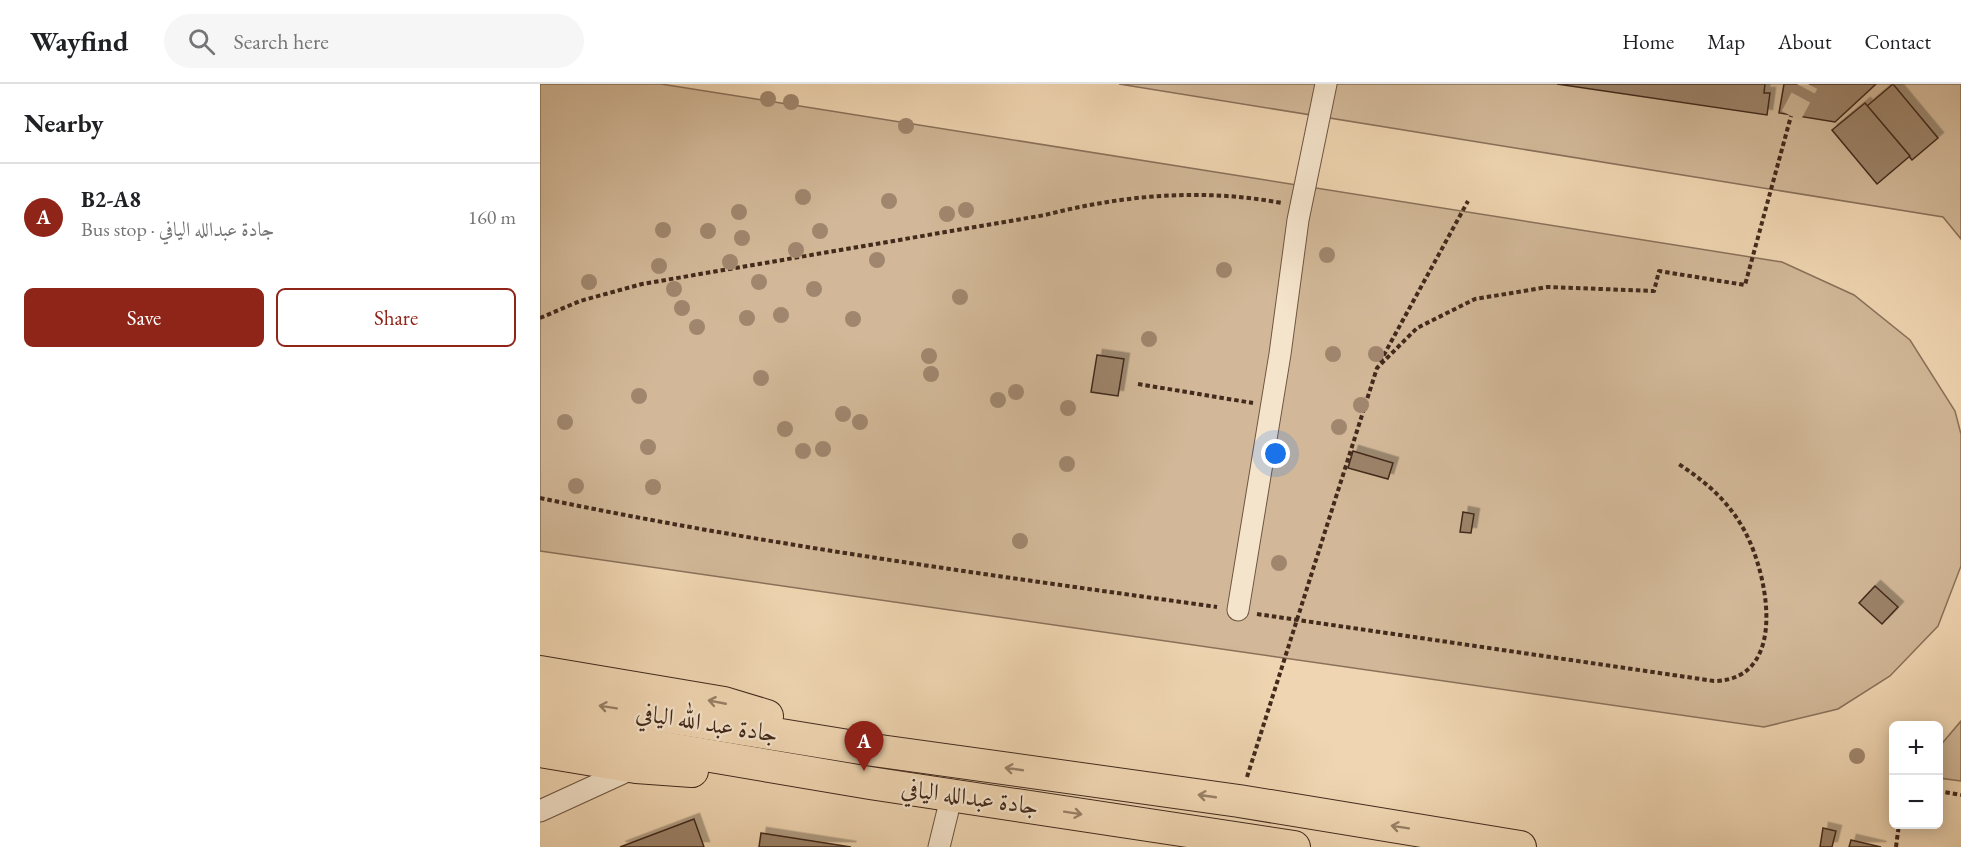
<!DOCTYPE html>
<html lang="en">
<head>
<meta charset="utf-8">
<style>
  body { margin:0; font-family:"EB Garamond",Amiri,serif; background:#f6f6f6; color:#202124 }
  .controls { position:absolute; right:18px; bottom:18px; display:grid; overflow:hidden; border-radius:9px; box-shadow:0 3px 15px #0003 }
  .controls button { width:54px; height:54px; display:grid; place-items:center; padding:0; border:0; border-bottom:2px solid #e0e0e0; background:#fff; color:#202124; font:30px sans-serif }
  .you { position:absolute; left:736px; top:370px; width:21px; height:21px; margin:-15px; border:4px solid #fff; border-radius:50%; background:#1a73e8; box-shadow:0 0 0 9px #1a73e833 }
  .badge { display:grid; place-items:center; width:39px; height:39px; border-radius:50%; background:#8f2418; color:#fff; font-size:20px; font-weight:700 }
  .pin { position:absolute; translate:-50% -50px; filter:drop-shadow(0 2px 3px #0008) }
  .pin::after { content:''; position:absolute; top:32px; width:21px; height:18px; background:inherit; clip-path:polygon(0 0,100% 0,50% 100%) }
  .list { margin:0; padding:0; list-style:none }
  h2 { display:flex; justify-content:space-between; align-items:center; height:78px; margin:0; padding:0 24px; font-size:26px }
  h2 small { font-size:20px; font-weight:400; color:#757577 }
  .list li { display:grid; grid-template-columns:39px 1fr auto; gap:18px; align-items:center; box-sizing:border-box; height:108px; padding:0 24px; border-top:2px solid #e0e0e0 }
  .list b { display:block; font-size:22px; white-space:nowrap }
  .list p { margin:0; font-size:20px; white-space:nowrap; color:#757577 }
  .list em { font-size:20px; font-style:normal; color:#757577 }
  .actions { display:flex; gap:12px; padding:18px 24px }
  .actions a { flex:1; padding:14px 0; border:2px solid #8f2418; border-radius:9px; text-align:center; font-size:21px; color:#8f2418 }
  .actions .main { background:#8f2418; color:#fff }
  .icon { flex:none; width:33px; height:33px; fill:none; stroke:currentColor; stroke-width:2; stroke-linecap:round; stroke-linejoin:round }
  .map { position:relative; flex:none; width:1421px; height:763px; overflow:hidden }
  header { display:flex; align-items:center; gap:36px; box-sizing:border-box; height:84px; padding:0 30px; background:#fff; border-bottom:2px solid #e0e0e0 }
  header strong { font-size:28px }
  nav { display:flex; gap:33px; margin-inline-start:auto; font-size:21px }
  .search { width:420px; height:54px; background:#f6f6f6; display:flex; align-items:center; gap:15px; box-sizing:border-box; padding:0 21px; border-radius:33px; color:#757577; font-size:22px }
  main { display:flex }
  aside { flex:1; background:#fff }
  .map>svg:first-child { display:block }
  .green { fill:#d2b898; stroke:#8a715a; stroke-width:1.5 }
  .building { fill:#9c8369; stroke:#422a1c; stroke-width:1.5; filter:url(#shadow) }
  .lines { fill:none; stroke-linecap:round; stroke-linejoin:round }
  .minor-tunnel { stroke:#ccb393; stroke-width:21; stroke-dasharray:21 10; stroke-linecap:butt }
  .minor-casing { stroke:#6d5541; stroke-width:23 }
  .highway-casing { stroke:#422a1c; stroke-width:34 }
  .path { stroke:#422a1c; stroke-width:4; stroke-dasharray:4.5 3; stroke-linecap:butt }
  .minor { stroke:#f5e4cc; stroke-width:21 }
  .highway { stroke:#efd5b1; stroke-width:32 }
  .tree { fill:#a0866d }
  .oneway { stroke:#988066 }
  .labels { text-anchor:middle; stroke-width:4.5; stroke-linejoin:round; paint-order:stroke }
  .street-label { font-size:24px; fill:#422a1c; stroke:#f5e4cc }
</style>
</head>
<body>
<header>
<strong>Wayfind</strong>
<div class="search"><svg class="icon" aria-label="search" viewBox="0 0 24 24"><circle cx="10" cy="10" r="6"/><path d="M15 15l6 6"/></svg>Search here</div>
<nav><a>Home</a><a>Map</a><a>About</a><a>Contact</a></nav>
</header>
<main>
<aside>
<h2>Nearby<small></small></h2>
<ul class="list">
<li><span class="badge">A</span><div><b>B2-A8</b><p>Bus stop · جادة عبدالله اليافي</p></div><em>160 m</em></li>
</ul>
<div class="actions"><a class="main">Save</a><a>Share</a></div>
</aside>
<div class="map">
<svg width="1421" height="763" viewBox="0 0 1421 763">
  <defs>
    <filter id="shadow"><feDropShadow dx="5.5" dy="-5.5" stdDeviation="0" flood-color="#0004"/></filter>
  </defs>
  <rect width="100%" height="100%" fill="#efd5b1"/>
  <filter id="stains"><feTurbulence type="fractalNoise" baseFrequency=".00333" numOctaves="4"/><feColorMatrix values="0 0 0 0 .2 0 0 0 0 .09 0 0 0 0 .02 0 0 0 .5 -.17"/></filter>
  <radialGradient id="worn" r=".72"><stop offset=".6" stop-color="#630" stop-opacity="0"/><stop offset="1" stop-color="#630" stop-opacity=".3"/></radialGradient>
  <!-- green -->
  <g class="green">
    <polygon points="0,0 121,0 1242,178 1314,211 1370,256 1415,327 1421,350 1421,482 1398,542 1350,592 1298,625 1224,643 0,467"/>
    <polygon points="579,0 1421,0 1421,155 1403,133"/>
    <polygon points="1421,637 1421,697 1399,694 1399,663"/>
  </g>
  <!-- building -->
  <g class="building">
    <polygon points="1017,0 1225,0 1224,9 1230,9 1227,31"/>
    <polygon points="1244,0 1336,0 1295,38 1239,29"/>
    <polygon points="1353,0 1398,54 1372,76 1327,22"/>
    <polygon points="1325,19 1370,72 1337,100 1292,46"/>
    <polygon points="557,271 584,275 578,312 551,308"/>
    <polygon points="813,367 853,379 848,395 808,384"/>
    <polygon points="923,428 934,430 931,449 920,448"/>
    <polygon points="1335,502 1358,523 1342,540 1319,519"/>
    <polygon points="154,735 164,763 80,763"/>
    <polygon points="1283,744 1296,747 1292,763 1280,763"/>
    <polygon points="221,749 311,763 219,763"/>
    <polygon points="1311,756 1341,763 1309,763"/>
  </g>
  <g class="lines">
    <!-- minor-tunnel -->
    <polyline class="minor-tunnel" points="1251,32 1268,0"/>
    <defs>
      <g id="minor">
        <polyline points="698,526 740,270 758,136 786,0"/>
        <polyline points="0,727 96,683"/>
        <polyline points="399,763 412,710"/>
      </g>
      <g id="highway">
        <polyline points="0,588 184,619 227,632"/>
        <polyline points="0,612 333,666 699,717 980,763"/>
        <polyline points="0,643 330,699 754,763"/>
        <polyline points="0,667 96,683 152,687"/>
      </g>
    </defs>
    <!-- minor casing -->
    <use href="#minor" class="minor-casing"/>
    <!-- highway casing -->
    <use href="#highway" class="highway-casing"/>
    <!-- path -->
    <g class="path">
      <path d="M0 234 40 217 102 200 505 131C583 111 662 104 742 119"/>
      <polyline points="840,278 928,117"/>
      <polyline points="598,300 713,319"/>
      <path d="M0 414C225 461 450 491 677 523"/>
      <path d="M717 530 1174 597C1252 596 1227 481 1200 439 1184 413 1162 395 1137 379"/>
      <polyline points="707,693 837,284 877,244 935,215 1008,203 1114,207 1119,187 1205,201 1251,32"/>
      <polyline points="1398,707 1421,711"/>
      <polyline points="1356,763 1359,740"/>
    </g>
    <!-- minor -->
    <use href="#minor" class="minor"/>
    <!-- highway -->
    <use href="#highway" class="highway"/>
  </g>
  <!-- trees -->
  <g class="tree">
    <circle cx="228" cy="15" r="8"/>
    <circle cx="251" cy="18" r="8"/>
    <circle cx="366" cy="42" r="8"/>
    <circle cx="263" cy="113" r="8"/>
    <circle cx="349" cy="117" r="8"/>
    <circle cx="426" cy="126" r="8"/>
    <circle cx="199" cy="128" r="8"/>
    <circle cx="407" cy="130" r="8"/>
    <circle cx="123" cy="146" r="8"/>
    <circle cx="168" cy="147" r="8"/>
    <circle cx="280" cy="147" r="8"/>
    <circle cx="202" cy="154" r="8"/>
    <circle cx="256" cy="166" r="8"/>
    <circle cx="787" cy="171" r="8"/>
    <circle cx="337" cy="176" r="8"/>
    <circle cx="190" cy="178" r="8"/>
    <circle cx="119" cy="182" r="8"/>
    <circle cx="684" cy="186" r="8"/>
    <circle cx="49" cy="198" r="8"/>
    <circle cx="219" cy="198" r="8"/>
    <circle cx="134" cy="205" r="8"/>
    <circle cx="274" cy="205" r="8"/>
    <circle cx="420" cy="213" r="8"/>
    <circle cx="142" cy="224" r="8"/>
    <circle cx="241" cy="231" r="8"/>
    <circle cx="207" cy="234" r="8"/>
    <circle cx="313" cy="235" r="8"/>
    <circle cx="157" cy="243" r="8"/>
    <circle cx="609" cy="255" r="8"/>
    <circle cx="793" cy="270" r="8"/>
    <circle cx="836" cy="270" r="8"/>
    <circle cx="389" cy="272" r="8"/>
    <circle cx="391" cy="290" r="8"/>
    <circle cx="221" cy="294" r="8"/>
    <circle cx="476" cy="308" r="8"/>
    <circle cx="99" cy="312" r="8"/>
    <circle cx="458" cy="316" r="8"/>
    <circle cx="821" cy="321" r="8"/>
    <circle cx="528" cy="324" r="8"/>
    <circle cx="303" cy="330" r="8"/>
    <circle cx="25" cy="338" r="8"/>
    <circle cx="320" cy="338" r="8"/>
    <circle cx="799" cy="343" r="8"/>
    <circle cx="245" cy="345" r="8"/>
    <circle cx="108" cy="363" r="8"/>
    <circle cx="283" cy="365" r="8"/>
    <circle cx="263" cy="367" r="8"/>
    <circle cx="527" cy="380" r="8"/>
    <circle cx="36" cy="402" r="8"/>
    <circle cx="113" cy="403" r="8"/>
    <circle cx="480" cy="457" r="8"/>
    <circle cx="739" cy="479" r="8"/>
    <circle cx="1317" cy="672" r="8"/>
  </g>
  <!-- one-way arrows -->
  <defs><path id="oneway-shaft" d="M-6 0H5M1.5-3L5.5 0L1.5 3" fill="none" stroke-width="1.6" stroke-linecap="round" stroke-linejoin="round" transform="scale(1.5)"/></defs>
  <g class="oneway">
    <use href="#oneway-shaft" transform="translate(177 618) rotate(-169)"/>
    <use href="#oneway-shaft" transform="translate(68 623) rotate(-171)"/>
    <use href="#oneway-shaft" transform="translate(474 685) rotate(-172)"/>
    <use href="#oneway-shaft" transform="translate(667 712) rotate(-172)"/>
    <use href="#oneway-shaft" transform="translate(533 729) rotate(9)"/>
    <use href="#oneway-shaft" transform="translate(860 743) rotate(-171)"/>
  </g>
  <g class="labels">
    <!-- street labels -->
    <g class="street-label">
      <text transform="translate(167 639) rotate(9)" y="8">جادة عبد الله اليافي</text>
      <text transform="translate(430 713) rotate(8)" y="8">جادة عبدالله اليافي</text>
    </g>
  </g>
  <rect width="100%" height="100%" filter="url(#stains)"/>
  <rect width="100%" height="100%" fill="url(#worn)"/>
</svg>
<div class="controls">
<button>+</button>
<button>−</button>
</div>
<div class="you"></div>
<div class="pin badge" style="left:324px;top:687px">A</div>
</div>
</main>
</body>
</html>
